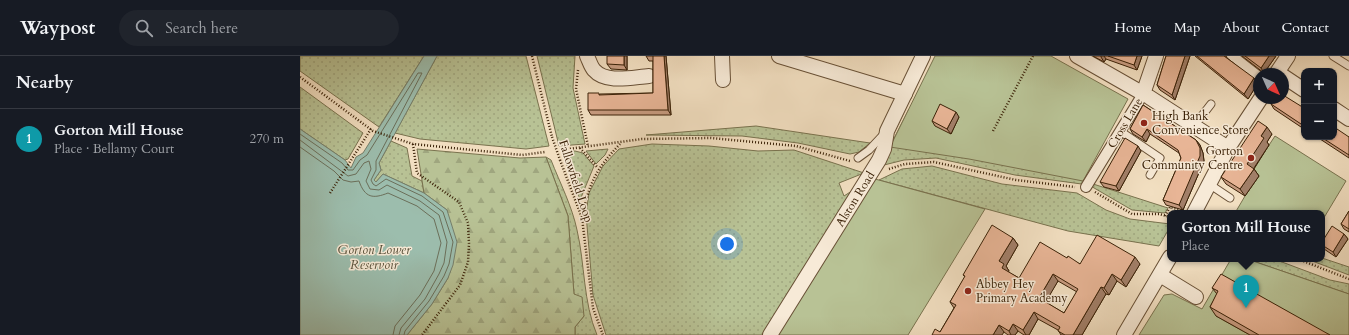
<!DOCTYPE html>
<html lang="en">
<head>
<meta charset="utf-8">
<style>
  body { margin:0; font-family:Cardo,serif; background:#20242c; color:#f1f3f6 }
  .controls { position:absolute; right:12px; top:12px; display:grid; overflow:hidden; border-radius:8px; box-shadow:0 1px 3px #0004 }
  .controls button { width:36px; height:36px; display:grid; place-items:center; padding:0; border:0; border-bottom:1px solid #363941; background:#171b24; color:#f1f3f6; font:20px sans-serif }
  .compass { position:absolute; left:953px; top:12px; width:36px; height:36px; border-radius:50%; background:#171b24; box-shadow:0 1px 3px #0004; rotate:135deg }
  .you { position:absolute; left:427px; top:188px; width:14px; height:14px; margin:-10px; border:3px solid #fff; border-radius:50%; background:#1a73e8; box-shadow:0 0 0 6px #1a73e833 }
  .badge { display:grid; place-items:center; width:26px; height:26px; border-radius:50%; background:#d93025; color:#fff; font-size:13px; font-weight:700 }
  .pin { position:absolute; translate:-50% -33px; filter:drop-shadow(0 1px 2px #0008) }
  .pin::after { content:''; position:absolute; top:21px; width:14px; height:12px; background:inherit; clip-path:polygon(0 0,100% 0,50% 100%) }
  .popup { position:absolute; left:867px; top:154px; width:158px; height:52px; box-sizing:border-box; display:grid; place-content:center; border-radius:8px; background:#171b24; filter:drop-shadow(0 1px 3px #0005); font-size:13px; white-space:nowrap; color:#9ea1a6 }
  .popup b { font-size:15px; color:#f1f3f6 }
  .popup::after { content:''; position:absolute; left:50%; top:100%; margin-left:-8px; border:8px solid transparent; border-top-color:#171b24 }
  .list { margin:0; padding:0; list-style:none }
  h2 { display:flex; justify-content:space-between; align-items:center; height:52px; margin:0; padding:0 16px; font-size:17px }
  h2 small { font-size:13px; font-weight:400; color:#9ea1a6 }
  .list li { display:grid; grid-template-columns:26px 1fr auto; gap:12px; align-items:center; box-sizing:border-box; height:60px; padding:0 16px; border-top:1px solid #363941 }
  .list b { display:block; font-size:15px; white-space:nowrap }
  .list p { margin:0; font-size:13px; white-space:nowrap; color:#9ea1a6 }
  .list em { font-size:13px; font-style:normal; color:#9ea1a6 }
  .icon { flex:none; width:22px; height:22px; fill:none; stroke:currentColor; stroke-width:2; stroke-linecap:round; stroke-linejoin:round }
  .map { position:relative; flex:none; width:1049px; height:279px; overflow:hidden }
  header { display:flex; align-items:center; gap:24px; box-sizing:border-box; height:56px; padding:0 20px; background:#171b24; border-bottom:1px solid #363941 }
  header strong { font-size:19px }
  nav { display:flex; gap:22px; margin-inline-start:auto; font-size:14px }
  .search { width:280px; height:36px; background:#20242c; display:flex; align-items:center; gap:10px; box-sizing:border-box; padding:0 14px; border-radius:22px; color:#9ea1a6; font-size:15px }
  main { display:flex }
  aside { flex:1; background:#171b24 }
  .map>svg:first-child { display:block }
  .grass { fill:url(#grass-dots); stroke:#79724e }
  .forest { fill:url(#forest-firs); stroke:#79724e }
  .green { fill:#b8c295; stroke:#79724e }
  .water { fill:#9cbdad; stroke:#757f6b }
  .lines { fill:none; stroke-linecap:round; stroke-linejoin:round }
  .shore { stroke:#6b6f5a; stroke-width:1 }
  .service-casing { stroke:#685036; stroke-width:9 }
  .pedestrian-casing { stroke:#685036; stroke-width:12 }
  .minor-casing { stroke:#685036; stroke-width:16 }
  .path { stroke:#3a2107; stroke-width:2.5; stroke-dasharray:1 2; stroke-linecap:butt }
  .service { stroke:#f7ead7; stroke-width:7 }
  .pedestrian { stroke:#f7ead7; stroke-width:10 }
  .minor { stroke:#f7ead7; stroke-width:14 }
  .path-bridge { stroke:#3a2107; stroke-width:2.5; stroke-dasharray:1 2; stroke-linecap:butt }
  .wall { fill:#c89c81; stroke:#3a2107; fill-rule:evenodd }
  .shaded-wall { fill:#a27f69; stroke:#3a2107 }
  .building { fill:#e8b596; stroke:#3a2107; fill-rule:evenodd }
  .poi-dot { fill:#8f2418; stroke:#f7ead7; stroke-width:1.5 }
  .labels { text-anchor:middle; stroke-width:3; stroke-linejoin:round; paint-order:stroke }
  .poi-label { font-size:12px; fill:#3a2107; stroke:#f7ead7; text-anchor:start }
  .street-label { font-size:12px; fill:#3a2107; stroke:#f7ead7 }
  .water-label { font-size:13px; font-style:italic; fill:#575039; stroke:#f7ead7 }
</style>
</head>
<body>
<header>
<strong>Waypost</strong>
<div class="search"><svg class="icon" aria-label="search" viewBox="0 0 24 24"><circle cx="10" cy="10" r="6"/><path d="M15 15l6 6"/></svg>Search here</div>
<nav><a>Home</a><a>Map</a><a>About</a><a>Contact</a></nav>
</header>
<main>
<aside>
<h2>Nearby<small></small></h2>
<ul class="list">
<li><span class="badge" style="background:#0f9aa8">1</span><div><b>Gorton Mill House</b><p>Place · Bellamy Court</p></div><em>270 m</em></li>
</ul>
</aside>
<div class="map">
<svg width="1049" height="279" viewBox="0 0 1049 279">
  <defs>
    <pattern id="grass-dots" width="8" height="8" patternUnits="userSpaceOnUse"><rect width="8" height="8" fill="#b8c295"/><path d="M2 2h.1M6 6h.1" fill="none" stroke="#9fa67f" stroke-width="1.8" stroke-linecap="round"/></pattern>
    <pattern id="forest-firs" width="22" height="20" patternUnits="userSpaceOnUse"><rect width="22" height="20" fill="#b8c295"/><path d="M5 1l3.5 6h-7zM16 11l3.5 6h-7z" fill="#9fa67f"/></pattern>
  </defs>
  <rect width="100%" height="100%" fill="#f2dfc1"/>
  <filter id="stains"><feTurbulence type="fractalNoise" baseFrequency=".005" numOctaves="4"/><feColorMatrix values="0 0 0 0 .2 0 0 0 0 .09 0 0 0 0 .02 0 0 0 .5 -.17"/></filter>
  <radialGradient id="worn" r=".72"><stop offset=".6" stop-color="#630" stop-opacity="0"/><stop offset="1" stop-color="#630" stop-opacity=".3"/></radialGradient>
  <!-- grass -->
  <g class="grass">
    <polygon points="0,0 124,0 79,71 0,15"/>
    <polygon points="137,0 226,0 249,90 226,93 120,83 95,77"/>
    <polygon points="237,0 275,0 273,32 285,88 259,90"/>
    <polygon points="0,31 63,77 48,103 45,104 0,73"/>
    <polygon points="609,53 790,127 868,152 865,157 832,154 789,129 715,119 636,102 604,104 580,110"/>
    <polygon points="456,70 570,87 559,96 550,98 498,87 442,80 346,79"/>
    <polygon points="91,85 107,92 112,120 122,125 124,137 83,118 76,126 74,124 81,114 79,107"/>
    <polygon points="352,88 409,90 458,95 494,94 564,117 539,127 544,140 558,131 465,279 306,279 293,239 286,158 289,137 303,110 319,93"/>
    <polygon points="308,93 305,99 296,108 286,95"/>
    <polygon points="275,95 283,97 294,110 280,144 262,96"/>
    <path d="M246 101 251 104C260 127 272 150 277 174 285 208 283 246 297 279H275V271L284 260 274 238 268 160Z"/>
    <polygon points="632,110 702,128 777,137 806,154 830,163 870,168 870,171 859,190 768,175 579,124 602,113"/>
    <polygon points="1022,202 1049,211 1049,219 1007,203"/>
    <polygon points="947,203 974,203 1030,224 1049,228 1049,238"/>
  </g>
  <!-- forest -->
  <polygon class="forest" points="117,93 220,102 246,101 268,160 274,238 282,241 284,260 275,271 275,279 107,279 132,248 148,222 147,154 124,137"/>
  <!-- green -->
  <g class="green">
    <polygon points="635,0 751,0 828,43 783,125 669,103 590,91"/>
    <polygon points="975,80 1046,125 1022,165 1022,157 935,157 945,140 952,115"/>
    <polygon points="575,123 685,153 608,279 474,279"/>
    <polygon points="931,203 947,203 1049,238 1049,279 1020,279 916,260 950,279 839,279 864,239 872,238 902,253"/>
  </g>
  <!-- water -->
  <polygon class="water" points="124,0 137,0 79,107 81,114 74,124 76,126 83,118 124,137 147,154 157,186 153,209 148,222 132,248 107,279 0,279 0,73 45,104 51,112 56,101 63,97"/>
  <g class="lines">
    <!-- shore -->
    <g class="shore">
      <polyline points="0,78 42,107 48,114 53,114 60,104 67,99 118,17 122,17 76,105 76,114 71,124 73,128 76,130 86,123 122,140 143,156 153,186 149,208 144,220 129,245 105,275 104,279"/>
      <polyline points="0,84 48,120 56,118 64,107 69,105 71,113 66,125 70,133 79,134 87,129 120,145 139,159 147,186 144,207 139,218 125,243 101,272 99,279"/>
      <path d="M0 91 34 115 43 124 51 126 59 125C65 142 73 143 88 137L117 150 134 163 141 187 134 215 120 239 95 270 93 279"/>
    </g>
    <defs>
      <g id="service">
        <polyline points="1033,0 1049,10"/>
        <polyline points="894,70 911,48"/>
        <polyline points="820,75 860,102 850,119"/>
        <polyline points="558,102 569,94 584,78"/>
        <polyline points="909,128 930,142"/>
      </g>
      <g id="pedestrian">
        <polyline points="932,0 959,21"/>
        <polyline points="786,131 843,38"/>
      </g>
      <g id="minor">
        <path d="M287 0C289 4 291 11 294 14 306 28 333 21 349 20"/>
        <polyline points="422,0 423,24"/>
        <polyline points="479,0 605,38"/>
        <polyline points="777,0 849,41 928,92"/>
        <polyline points="976,18 988,0"/>
        <polyline points="983,20 1004,34"/>
        <polyline points="843,38 856,0"/>
        <polyline points="1034,53 1049,63"/>
        <polyline points="894,157 928,92 961,42"/>
        <polyline points="860,219 896,241"/>
        <polyline points="470,279 579,104 584,93 587,75 623,0"/>
        <polyline points="824,279 870,201"/>
      </g>
    </defs>
    <!-- service casing -->
    <use href="#service" class="service-casing"/>
    <!-- pedestrian casing -->
    <use href="#pedestrian" class="pedestrian-casing"/>
    <!-- minor casing -->
    <use href="#minor" class="minor-casing"/>
    <!-- path -->
    <g class="path">
      <polyline points="232,0 252,81"/>
      <polyline points="278,14 276,33 288,90"/>
      <polyline points="0,21 73,75 113,88 222,99 245,96"/>
      <polyline points="693,75 733,0"/>
      <polyline points="113,88 117,117 159,146 168,167 169,188 168,206 160,229 122,279"/>
      <polyline points="280,92 298,112"/>
      <polyline points="261,94 342,83 411,82 496,90 550,105"/>
      <polyline points="260,104 282,162 293,252 303,279"/>
      <polyline points="589,113 605,108 634,106 716,124 775,131"/>
      <polyline points="795,136 832,158 859,158 870,161"/>
      <polyline points="30,137 71,73"/>
      <polyline points="921,157 922,155"/>
      <polyline points="865,160 870,151 883,155"/>
      <path d="M282 162C289 127 296 113 320 88"/>
      <polyline points="998,203 1049,223"/>
    </g>
    <!-- service -->
    <use href="#service" class="service"/>
    <!-- pedestrian -->
    <use href="#pedestrian" class="pedestrian"/>
    <!-- minor -->
    <use href="#minor" class="minor"/>
    <!-- path-bridge -->
    <polyline class="path-bridge" points="252,81 260,104"/>
  </g>
  <!-- wall -->
  <g class="wall">
    <polygon points="327,0 327,14 311,13 307,8"/>
    <polygon points="346,0 366,0 371,59 291,59 288,54 300,38 353,37 353,5 349,5"/>
    <polygon points="793,0 842,0 837,14 806,3 804,6"/>
    <polygon points="866,0 890,0 875,44 860,34 857,29"/>
    <polygon points="895,0 926,0 926,1 958,27 948,43"/>
    <polygon points="942,0 976,0 964,17"/>
    <polygon points="971,48 1004,52 1004,73 974,53"/>
    <polygon points="843,49 896,84 900,89 903,97 904,105 883,154 866,149 863,144 881,102 879,97 850,78 846,86 833,78 830,73"/>
    <polygon points="659,61 651,78 635,70 632,65"/>
    <polygon points="972,78 967,86 969,89 954,113 959,120 945,140 926,128 921,121"/>
    <polygon points="1017,81 1049,81 1049,102"/>
    <polygon points="841,95 819,135 804,131 800,126"/>
    <polygon points="1049,155 1049,176 1044,173 1041,168"/>
    <polygon points="1044,178 1048,183 1036,201 1024,193 1022,190 1022,186"/>
    <path d="M713 182 718 189 706 210 709 215 708 216 719 222 767 202 780 208H840L826 231 817 225 809 239 806 238 782 279H761L758 274 738 263 729 279H724L718 275 715 279H708L704 276H640L654 252 650 246 665 221 663 219ZM758 225 777 236 764 257 745 246Z"/>
    <polygon points="912,232 1030,279 950,279 916,260 910,251 917,238"/>
  </g>
  <!-- shaded-wall -->
  <g class="shaded-wall">
    <polygon points="324,0 327,0 327,14 324,9"/>
    <polygon points="364,0 366,0 371,59 368,54"/>
    <polygon points="801,0 804,0 806,3 804,6 801,1"/>
    <polygon points="837,0 842,0 837,14 834,9"/>
    <polygon points="885,0 890,0 875,44 872,39"/>
    <polygon points="969,0 976,0 964,17 961,12"/>
    <polygon points="954,22 958,27 948,43 944,38"/>
    <polygon points="656,56 659,61 651,78 647,73"/>
    <polygon points="967,71 972,78 967,86 969,89 952,115 947,108 961,80"/>
    <polygon points="847,73 850,78 846,86 842,81"/>
    <polygon points="896,84 900,89 903,97 904,105 883,154 879,149"/>
    <polygon points="838,90 841,95 819,135 816,130"/>
    <polygon points="954,113 959,120 945,140 940,133"/>
    <polygon points="1044,178 1048,183 1036,201 1033,196"/>
    <polygon points="713,182 718,189 706,210 709,215 707,219 702,212 699,205"/>
    <polygon points="835,201 840,208 826,231 821,224"/>
    <polygon points="753,218 758,225 744,249 739,242"/>
    <polygon points="812,218 817,225 809,239 804,232"/>
    <polygon points="801,231 806,238 782,279 773,279"/>
    <polygon points="734,256 738,263 729,279 726,279 723,274"/>
    <polygon points="713,268 718,275 715,279 711,279 709,275"/>
    <polygon points="699,269 704,276 702,279 693,279"/>
  </g>
  <!-- building -->
  <g class="building">
    <polygon points="307,0 324,0 324,9 307,8"/>
    <polygon points="353,0 364,0 368,54 288,54 288,37 299,37 299,39 353,37"/>
    <polygon points="808,0 837,0 834,9"/>
    <polygon points="866,0 885,0 872,39 857,29"/>
    <polygon points="897,0 924,0 954,22 944,38"/>
    <polygon points="945,0 969,0 961,12"/>
    <polygon points="983,39 1004,52 1004,70 971,48 975,42 983,42"/>
    <polygon points="640,48 656,56 647,73 632,65"/>
    <polygon points="843,49 896,84 900,92 900,100 879,149 863,144 881,102 878,94 847,73 842,81 830,73"/>
    <polygon points="958,65 967,71 961,80 964,82 947,108 954,113 940,133 921,121"/>
    <polygon points="1034,71 1049,81 1049,99 1021,81 1034,81"/>
    <polygon points="825,82 838,90 816,130 800,126"/>
    <polygon points="1049,155 1049,173 1041,168"/>
    <path d="M692 169 713 182 699 205 704 208 702 212 719 222 740 186 767 202 768 200 780 208 797 179 835 201 821 224 812 218 804 232 801 231 773 279H765L758 275 760 271 734 256 723 274 713 268 709 275 699 269 693 279H632L635 273 640 276 656 249 650 246 665 220 663 219ZM753 218 778 233 764 257 739 242Z"/>
    <polygon points="1032,170 1044,178 1033,196 1022,189 1022,186"/>
    <polygon points="921,218 1030,279 959,279 910,251 918,235 912,232"/>
  </g>
  <!-- markers -->
  <g class="poi-dot">
    <circle cx="844" cy="67" r="4"/>
    <circle cx="951" cy="102" r="4"/>
    <circle cx="668" cy="235" r="4"/>
  </g>
  <g class="labels">
    <!-- poi labels -->
    <g class="poi-label">
      <text x="852" y="64">High Bank<tspan x="852" dy="14">Convenience Store</tspan></text>
      <text x="943" y="99" text-anchor="end">Gorton<tspan x="943" dy="14">Community Centre</tspan></text>
      <text x="676" y="232">Abbey Hey<tspan x="676" dy="14">Primary Academy</tspan></text>
    </g>
    <!-- street labels -->
    <g class="street-label">
      <text transform="translate(825 67) rotate(-59)" y="4">Cross Lane</text>
      <text transform="translate(276 125) rotate(72)" y="4">Fallowfield Loop</text>
      <text transform="translate(555 143) rotate(-58)" y="4">Alston Road</text>
    </g>
    <!-- water labels -->
    <g class="water-label">
      <text x="74" y="198">Gorton Lower<tspan x="74" dy="15">Reservoir</tspan></text>
    </g>
  </g>
  <rect width="100%" height="100%" filter="url(#stains)"/>
  <rect width="100%" height="100%" fill="url(#worn)"/>
</svg>
<div class="controls">
<button>+</button>
<button>−</button>
</div>
<svg class="compass" viewBox="-18 -18 36 36"><path d="M0-13l5 13h-10z" fill="#e53935"/><path d="M0 13l5-13h-10z" fill="#9ea1a6"/></svg>
<div class="you"></div>
<div class="pin badge" style="left:946px;top:252px;background:#0f9aa8">1</div>
<div class="popup"><b>Gorton Mill House</b>Place</div>
</div>
</main>
</body>
</html>
